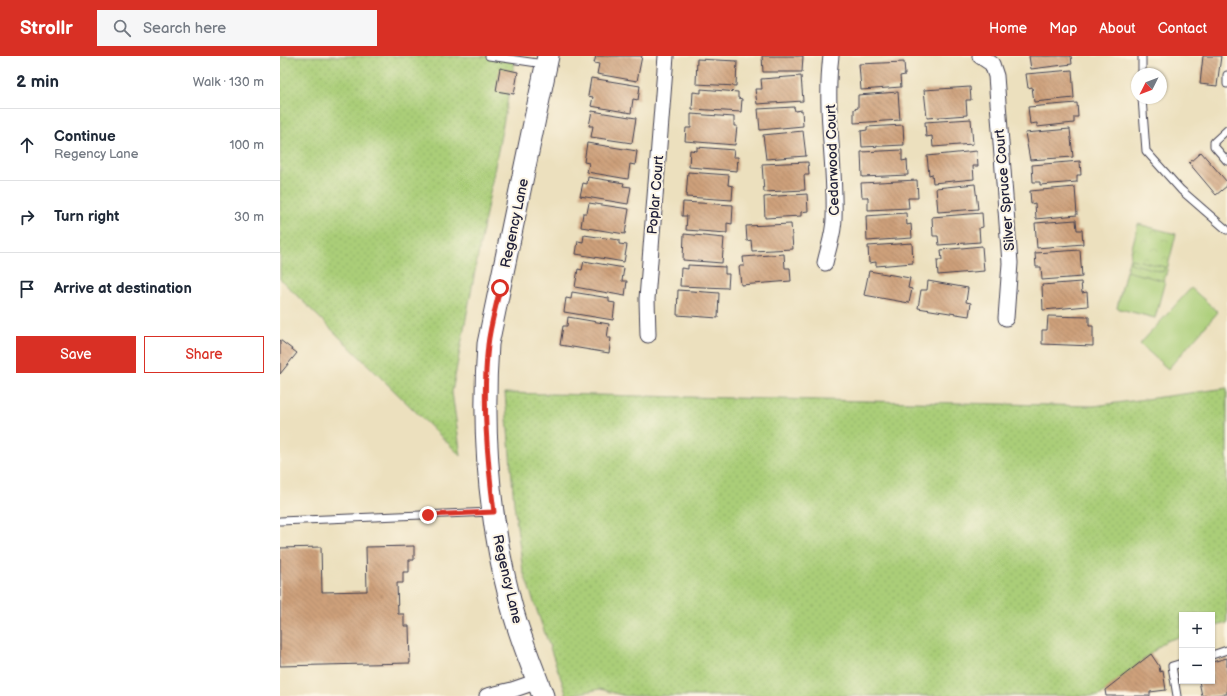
<!DOCTYPE html>
<html lang="en">
<head>
<meta charset="utf-8">
<style>
  body { margin:0; font-family:"Balsamiq Sans",sans-serif; background:#f6f6f7; color:#1f2937 }
  .controls { position:absolute; right:12px; bottom:12px; display:grid; overflow:hidden; border-radius:0px; box-shadow:0 1px 3px #0004 }
  .controls button { width:36px; height:36px; display:grid; place-items:center; padding:0; border:0; border-bottom:1px solid #e0e1e3; background:#fff; color:#1f2937; font:20px sans-serif }
  .compass { position:absolute; left:851px; top:12px; width:36px; height:36px; border-radius:50%; background:#fff; box-shadow:0 1px 3px #0004; rotate:228deg }
  .stop { position:absolute; width:12px; height:12px; margin:-9px; border:3px solid #d93025; border-radius:50%; background:#fff }
  .stop.end { background:#d93025; border-color:#fff; box-shadow:0 1px 4px #0008 }
  .list { margin:0; padding:0; list-style:none }
  h2 { display:flex; justify-content:space-between; align-items:center; height:52px; margin:0; padding:0 16px; font-size:17px }
  h2 small { font-size:13px; font-weight:400; color:#747a83 }
  .list li { display:grid; grid-template-columns:26px 1fr auto; gap:12px; align-items:center; box-sizing:border-box; height:72px; padding:0 16px; border-top:1px solid #e0e1e3 }
  .list b { display:block; font-size:15px; white-space:nowrap }
  .list p { margin:0; font-size:13px; white-space:nowrap; color:#747a83 }
  .list em { font-size:13px; font-style:normal; color:#747a83 }
  .actions { display:flex; gap:8px; padding:12px 16px }
  .actions a { flex:1; padding:9px 0; border:1px solid #d93025; border-radius:0px; text-align:center; font-size:14px; color:#d93025 }
  .actions .main { background:#d93025; color:#fff }
  .icon { flex:none; width:22px; height:22px; fill:none; stroke:currentColor; stroke-width:2; stroke-linecap:round; stroke-linejoin:round }
  .map { position:relative; flex:none; width:947px; height:640px; overflow:hidden }
  header { display:flex; align-items:center; gap:24px; box-sizing:border-box; height:56px; padding:0 20px; background:#d93025; color:#fff }
  header strong { font-size:19px }
  nav { display:flex; gap:22px; margin-inline-start:auto; font-size:14px }
  .search { width:280px; height:36px; background:#f6f6f7; display:flex; align-items:center; gap:10px; box-sizing:border-box; padding:0 14px; border-radius:0px; color:#747a83; font-size:15px }
  main { display:flex }
  aside { flex:1; background:#fff }
  .map>svg:first-child { display:block }
  .grass { fill:url(#grass-dots); stroke:#66785a }
  .park { fill:url(#park-crowns); stroke:#66785a }
  .pitch { fill:#aace78; stroke:#66785a }
  .building { fill:url(#building-back-hatch) }
  .lines { fill:none; stroke-linecap:round; stroke-linejoin:round }
  .lane-casing { stroke:#403e4f; stroke-width:9 }
  .street-casing { stroke:#403e4f; stroke-width:17 }
  .secondary-casing { stroke:#403e4f; stroke-width:23 }
  .lane { stroke:#fff; stroke-width:7 }
  .street { stroke:#fff; stroke-width:15 }
  .secondary { stroke:#fff; stroke-width:21 }
  .route { stroke:#d93025; stroke-width:5 }
  .labels { text-anchor:middle; stroke-width:4; stroke-linejoin:round; paint-order:stroke }
  .street-label { font-size:14px; fill:#22223b; stroke:#fcf5e5 }
</style>
</head>
<body>
<header>
<strong>Strollr</strong>
<div class="search"><svg class="icon" aria-label="search" viewBox="0 0 24 24"><circle cx="10" cy="10" r="6"/><path d="M15 15l6 6"/></svg>Search here</div>
<nav><a>Home</a><a>Map</a><a>About</a><a>Contact</a></nav>
</header>
<main>
<aside>
<h2>2 min<small>Walk · 130 m</small></h2>
<ul class="list">
<li><svg class="icon" aria-label="ahead" viewBox="0 0 24 24"><path d="M12 20V5M6 11l6-6 6 6"/></svg><div><b>Continue</b><p>Regency Lane</p></div><em>100 m</em></li>
<li><svg class="icon" aria-label="right" viewBox="0 0 24 24"><path d="M7 20v-9h11M14 6l5 5-5 5"/></svg><div><b>Turn right</b></div><em>30 m</em></li>
<li><svg class="icon" aria-label="arrive" viewBox="0 0 24 24"><path d="M6 21V4h12l-3 4 3 4H6"/></svg><div><b>Arrive at destination</b></div></li>
</ul>
<div class="actions"><a class="main">Save</a><a>Share</a></div>
</aside>
<div class="map">
<svg width="947" height="640" viewBox="0 0 947 640">
  <defs>
    <pattern id="grass-dots" width="8" height="8" patternUnits="userSpaceOnUse"><rect width="8" height="8" fill="#aace78"/><path d="M2 2h.1M6 6h.1" fill="none" stroke="#92b169" stroke-width="1.8" stroke-linecap="round"/></pattern>
    <pattern id="park-crowns" width="20" height="18" patternUnits="userSpaceOnUse"><rect width="20" height="18" fill="#aace78"/><path d="M2 6a3 3 0 1 1 6 0M12 15a3 3 0 1 1 6 0" fill="none" stroke="#92b169"/></pattern>
    <pattern id="building-back-hatch" width="6" height="6" patternUnits="userSpaceOnUse"><rect width="6" height="6" fill="#cea07a"/><path d="M-1 5l2 2M0 0l6 6M5-1l2 2" fill="none" stroke="#a78265"/></pattern>
  </defs>
  <rect width="100%" height="100%" fill="#fcf5e5"/>
  <filter id="ink" filterUnits="userSpaceOnUse"><feTurbulence type="fractalNoise" baseFrequency=".025" numOctaves="2"/><feDisplacementMap in="SourceGraphic" scale="8" xChannelSelector="R" yChannelSelector="G"/><feConvolveMatrix kernelMatrix="1 2 1 2 8 2 1 2 1" color-interpolation-filters="sRGB"/></filter>
  <filter id="wash" filterUnits="userSpaceOnUse"><feTurbulence type="fractalNoise" baseFrequency=".012" numOctaves="4" result="noise"/><feDisplacementMap in="SourceGraphic" scale="16" xChannelSelector="R" yChannelSelector="G"/><feGaussianBlur stdDeviation="0.9" result="paint"/><feColorMatrix in="noise" values="0 0 0 0 0 0 0 0 0 0 0 0 0 0 0 0 0 1.4 0 .05"/><feComposite in="paint" operator="in"/></filter>
  <g filter="url(#wash)">
    <rect width="100%" height="100%" fill="#ece0be"/>
    <!-- grass -->
    <g class="grass">
      <polygon points="0,0 236,0 172,336 181,400 0,223"/>
      <polygon points="947,332 947,567 932,571 932,559 902,559 902,580 886,585 819,640 345,640 320,633 287,640 243,515 234,448 225,337 814,350"/>
    </g>
    <!-- park -->
    <polygon class="park" points="858,168 896,178 875,262 837,252"/>
    <!-- pitch -->
    <g class="pitch">
      <polygon points="851,203 885,211 883,216 850,207"/>
      <polygon points="846,215 885,225 875,262 837,252"/>
      <polygon points="911,232 938,256 888,313 860,288"/>
    </g>
    <g id="blocks">
      <!-- building -->
      <g class="building">
        <polygon points="316,0 362,0 357,25 317,18 319,8 314,7"/>
        <polygon points="482,0 523,0 522,16 483,16"/>
        <polygon points="749,0 791,0 792,8 751,13"/>
        <polygon points="923,0 941,0 937,30 920,28"/>
        <polygon points="417,3 457,5 456,30 416,28"/>
        <polygon points="624,6 625,19 620,20 621,31 581,34 579,8"/>
        <polygon points="220,12 238,16 234,38 216,35"/>
        <polygon points="792,14 794,42 754,46 752,31 748,32 746,18"/>
        <polygon points="521,20 523,45 477,48 475,33 482,33 481,23"/>
        <polygon points="311,22 360,30 358,44 353,43 351,57 311,50 313,41 308,40"/>
        <polygon points="690,31 691,44 686,44 687,59 647,62 644,34"/>
        <polygon points="421,33 458,36 458,42 462,43 461,56 412,53 413,36 421,37"/>
        <polygon points="618,36 620,64 574,67 574,53 578,52 578,39"/>
        <polygon points="797,47 798,61 794,61 794,67 757,71 757,67 750,68 748,51"/>
        <polygon points="514,51 515,55 522,54 523,70 480,74 478,53"/>
        <polygon points="312,55 356,62 352,87 311,81 313,70 309,70"/>
        <polygon points="411,58 454,61 454,70 457,70 455,89 405,85 406,72 411,72"/>
        <polygon points="691,63 693,88 653,91 652,80 646,81 645,66"/>
        <polygon points="623,69 624,89 582,91 581,75 587,74 587,71"/>
        <polygon points="790,73 793,101 750,104 745,77"/>
        <polygon points="523,75 526,100 486,103 483,79"/>
        <polygon points="307,87 357,95 355,109 350,108 348,123 307,116 309,107 304,106"/>
        <polygon points="417,91 454,94 453,101 458,101 457,115 409,111 410,94 417,95"/>
        <polygon points="622,94 622,105 627,104 628,119 582,121 581,96"/>
        <polygon points="697,95 698,110 693,110 694,123 653,127 652,118 649,119 647,100"/>
        <polygon points="921,96 947,126 947,130 936,139 909,107"/>
        <polygon points="800,105 801,119 797,119 797,126 760,129 760,126 753,126 752,109"/>
        <polygon points="528,106 529,119 524,119 525,134 484,136 482,108"/>
        <polygon points="408,116 449,119 448,129 453,130 452,144 406,141"/>
        <polygon points="308,121 344,127 343,130 351,131 348,148 300,140 303,127 307,128"/>
        <polygon points="637,124 638,142 628,142 629,152 588,154 588,141 582,141 581,127"/>
        <polygon points="695,128 698,153 658,156 656,132"/>
        <polygon points="795,131 797,159 756,163 755,147 751,148 750,135"/>
        <polygon points="527,138 528,155 521,156 521,160 485,162 484,141"/>
        <polygon points="403,146 453,149 452,168 447,167 447,177 406,174 407,160 402,160"/>
        <polygon points="309,147 349,153 345,178 301,171 303,157 307,157"/>
        <polygon points="626,157 627,169 631,168 632,182 587,185 586,160"/>
        <polygon points="702,157 703,171 699,172 700,186 659,189 658,180 653,180 652,161"/>
        <polygon points="796,164 797,174 802,174 803,188 757,192 755,167"/>
        <polygon points="511,168 513,193 472,195 471,184 467,185 466,170"/>
        <polygon points="404,178 444,182 442,207 403,204"/>
        <polygon points="304,179 339,184 339,188 347,189 344,206 296,198 298,185 303,186"/>
        <polygon points="632,187 633,207 596,210 596,206 589,207 588,190"/>
        <polygon points="702,190 704,215 658,219 657,204 662,204 661,194"/>
        <polygon points="800,194 802,221 762,224 761,211 756,211 755,197"/>
        <polygon points="504,198 505,212 510,212 511,225 461,229 459,210 464,210 463,201"/>
        <polygon points="304,205 344,212 342,225 347,225 345,240 295,231 298,213 302,214"/>
        <polygon points="408,209 445,211 445,218 449,218 448,232 400,230 401,212 408,213"/>
        <polygon points="589,215 630,222 628,232 632,233 629,247 584,239"/>
        <polygon points="648,225 688,232 686,246 691,247 689,260 638,252 641,234 647,234"/>
        <polygon points="801,226 802,237 807,236 808,250 763,254 762,229"/>
        <polygon points="398,234 439,237 438,262 397,259"/>
        <polygon points="292,236 329,242 329,246 335,247 333,264 284,256 286,242 291,243"/>
        <polygon points="768,260 809,261 809,270 813,270 813,290 762,288 762,274 767,274"/>
        <polygon points="288,261 329,268 327,282 331,282 329,297 280,289 283,270 287,270"/>
        <polygon points="0,284 17,297 0,318"/>
        <polygon points="134,490 134,504 129,504 129,516 123,516 123,527 117,527 118,558 124,558 124,570 129,570 130,607 0,610 0,492 41,491 42,536 87,535 86,491"/>
        <polygon points="871,598 879,610 880,616 883,615 886,634 870,636 870,640 826,640 825,634"/>
        <polygon points="947,602 947,638 922,640 919,625 932,625 932,606"/>
      </g>
    </g>
  </g>
  <g filter="url(#ink)">
    <use href="#blocks" fill-opacity="0" stroke="#403e4f" stroke-width="1"/>
    <g class="lines">
      <defs>
        <g id="lane">
          <polyline points="209,0 264,8"/>
          <polyline points="862,18 862,0"/>
          <polyline points="947,19 947,28"/>
          <polyline points="862,42 866,95 901,134 947,174"/>
          <polyline points="947,74 934,86 934,90 947,105"/>
          <polyline points="0,465 212,456"/>
          <polyline points="932,599 947,594"/>
          <polyline points="897,640 892,610 902,607"/>
        </g>
        <g id="street">
          <polyline points="700,0 712,8 716,20 730,207 726,262"/>
          <path d="M545 207C548 193 554 177 554 162 556 108 544 54 551 0"/>
          <polyline points="368,279 367,243 386,0"/>
          <polyline points="207,640 232,634 258,625"/>
        </g>
        <path id="secondary" d="M263 640C252 610 239 579 231 548 209 464 202 374 208 288L268 0"/>
      </defs>
      <!-- lane casing -->
      <use href="#lane" class="lane-casing"/>
      <!-- street casing -->
      <use href="#street" class="street-casing"/>
      <!-- secondary casing -->
      <use href="#secondary" class="secondary-casing"/>
      <!-- lane -->
      <use href="#lane" class="lane"/>
      <!-- street -->
      <use href="#street" class="street"/>
      <!-- secondary -->
      <use href="#secondary" class="secondary"/>
    </g>
  </g>
  <g class="lines" filter="url(#ink)">
    <!-- route -->
    <path class="route" d="M148 459 214 456C207 401 202 344 208 289 210 270 216 251 220 232"/>
  </g>
  <g class="labels">
    <!-- street labels -->
    <g class="street-label">
      <text transform="translate(552 104) rotate(-92)" y="5">Cedarwood Court</text>
      <text transform="translate(724 134) rotate(-95)" y="5">Silver Spruce Court</text>
      <text transform="translate(375 139) rotate(-85)" y="5">Poplar Court</text>
      <text transform="translate(234 167) rotate(-78)" y="5">Regency Lane</text>
      <text transform="translate(228 523) rotate(77)" y="5">Regency Lane</text>
    </g>
  </g>
</svg>
<div class="controls">
<button>+</button>
<button>−</button>
</div>
<svg class="compass" viewBox="-18 -18 36 36"><path d="M0-13l5 13h-10z" fill="#e53935"/><path d="M0 13l5-13h-10z" fill="#747a83"/></svg>
<div class="stop" style="left:220px;top:232px"></div>
<div class="stop end" style="left:148px;top:459px"></div>
</div>
</main>
</body>
</html>
